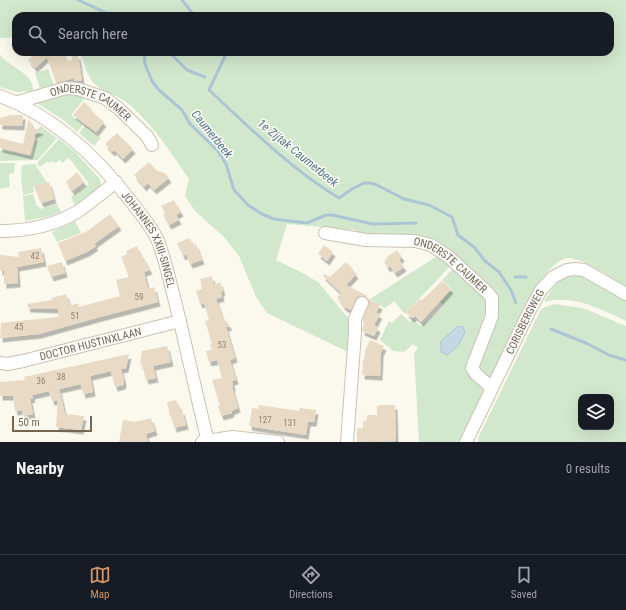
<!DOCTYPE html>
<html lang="en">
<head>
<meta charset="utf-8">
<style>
  body { margin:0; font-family:"Roboto Condensed",sans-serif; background:#242831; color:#f1f3f6 }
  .controls { position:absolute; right:12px; bottom:12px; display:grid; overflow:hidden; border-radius:8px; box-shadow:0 4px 16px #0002 }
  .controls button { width:36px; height:36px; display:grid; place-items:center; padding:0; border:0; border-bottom:1px solid #363941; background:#171b24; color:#f1f3f6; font:20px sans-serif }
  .scale { position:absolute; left:12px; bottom:10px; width:80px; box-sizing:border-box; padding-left:4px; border:2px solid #756652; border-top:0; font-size:11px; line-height:14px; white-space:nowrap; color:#756652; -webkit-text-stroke:3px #fefcf4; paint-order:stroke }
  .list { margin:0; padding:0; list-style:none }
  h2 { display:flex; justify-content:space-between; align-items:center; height:52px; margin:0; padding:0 16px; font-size:17px }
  h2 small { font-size:13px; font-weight:400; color:#9ea1a6 }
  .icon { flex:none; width:22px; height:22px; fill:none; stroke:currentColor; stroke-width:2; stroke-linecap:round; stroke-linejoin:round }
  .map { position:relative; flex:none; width:626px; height:442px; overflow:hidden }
  .search { position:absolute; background:#171b24; box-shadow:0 4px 16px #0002; left:12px; right:12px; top:12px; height:44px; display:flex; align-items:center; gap:10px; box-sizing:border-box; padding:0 14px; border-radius:12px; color:#9ea1a6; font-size:15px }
  .sheet { height:112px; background:#171b24 }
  nav { display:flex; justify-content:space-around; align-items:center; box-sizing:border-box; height:56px; border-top:1px solid #363941; background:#171b24; font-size:11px; color:#9ea1a6 }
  nav a { display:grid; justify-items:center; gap:2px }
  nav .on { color:#d59463 }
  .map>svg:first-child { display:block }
  .green { fill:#d2e8cd; fill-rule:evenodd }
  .water { fill:#c4d8e3; stroke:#abc5d4 }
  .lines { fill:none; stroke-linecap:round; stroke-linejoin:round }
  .stream { stroke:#abc5d4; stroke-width:3 }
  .building { fill:#e8dac4; filter:url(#shadow) }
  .street-casing { stroke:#cbc1b1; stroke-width:14 }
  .street { stroke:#fff; stroke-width:12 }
  .labels { text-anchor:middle; stroke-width:3; stroke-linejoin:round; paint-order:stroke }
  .number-label { font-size:9px; fill:#92836e }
  .street-label { font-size:11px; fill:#756652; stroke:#fefcf4 }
  .water-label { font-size:12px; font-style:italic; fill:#52768b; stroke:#fefcf4 }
</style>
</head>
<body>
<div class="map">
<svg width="626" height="442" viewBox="0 0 626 442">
  <defs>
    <filter id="shadow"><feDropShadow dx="2.5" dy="4.5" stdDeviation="0" flood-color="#0004"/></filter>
  </defs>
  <rect width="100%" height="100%" fill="#fbf9ee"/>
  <!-- green -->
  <g class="green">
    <path d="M0 0H626V287C613 279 583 258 569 258 540 258 502 354 491 379H488L478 369V362L499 308V301L497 297 440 243 433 240 360 234 355 230 287 224 276 260 299 271 318 282 349 319 348 352 267 313 256 297 239 256 224 237 195 211 185 196 189 179C171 153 154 126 130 105 118 94 98 92 90 78 85 70 84 60 79 52H76H610V16H16V37L0 38Z"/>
    <path d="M0 55C9 67 35 74 33 91L17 92 0 87Z"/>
    <polygon points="48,69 54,85 40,88 35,73"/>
    <polygon points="67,92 84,94 85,98 71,115 83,125 77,132 65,121 37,103 39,100"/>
    <polygon points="85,125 101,138 94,146 79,133"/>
    <polygon points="41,126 57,138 38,160 0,161 0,150 32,157 38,129"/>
    <polygon points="59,139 75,152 100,179 101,185 98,188 75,205 71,197 89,184 69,158 62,163 60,160 55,163 53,161 50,163 47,162 39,167 37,163"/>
    <polygon points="0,163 15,163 14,173 9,174 10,187 0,189"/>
    <polygon points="35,164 47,183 33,187 34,192 23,195 21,179 22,165"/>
    <polygon points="33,194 37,206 39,206 40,209 57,204 61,212 46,217 25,221 23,196"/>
    <polygon points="75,221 81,233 57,242 52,232"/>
    <polygon points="442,253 453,263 405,314 394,301 385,308 370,299"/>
    <path d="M456 266 487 297C485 321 478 342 468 365L486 391 462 442H419L414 353 418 348 413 344 404 352 393 351 380 340 389 321 392 323 401 314 410 322 413 319 421 326 425 322 426 323 443 305 440 302 452 289 442 280Z"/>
    <path d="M572 274H578L626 299V321C598 308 575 295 544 302 551 289 558 280 572 274Z"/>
    <path d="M554 304 583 308 626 326V442H478V438L541 309ZM581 397H611V427H581Z"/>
  </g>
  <!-- water -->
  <polygon class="water" points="458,326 463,327 465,332 458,346 447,355 441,352 441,341"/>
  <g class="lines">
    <!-- stream -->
    <g class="stream">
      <polyline points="78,0 113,16"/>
      <polyline points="182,0 195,16"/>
      <polyline points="144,52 145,64 152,81 159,90 182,110 190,124 218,151 226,164 234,190 248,205 262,214 274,219 290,221 307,223 326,215 332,215 373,224 416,223"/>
      <polyline points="169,52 187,70 205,77"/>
      <polyline points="212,52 214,54"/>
      <path d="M227 52 209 90C250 128 291 169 339 198L352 189 364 183H371L377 185 404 199 429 205 452 217 458 235 474 247 485 261 499 272 511 290 516 303"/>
      <polyline points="515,277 526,277"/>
      <polyline points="551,329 586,343 609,355 626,360"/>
    </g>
  </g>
  <!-- building -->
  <g class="building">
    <polygon points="37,52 63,52 66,61 72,60 72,56 78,55 82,80 74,81 74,78 56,83 47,57 35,68 28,60"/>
    <polygon points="84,102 92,109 91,111 104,122 96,132 73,115"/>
    <polygon points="11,115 23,115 22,126 0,125 0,118"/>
    <polygon points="29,118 32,128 42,130 34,134 35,137 30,155 0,148 0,138 23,144"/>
    <polygon points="117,133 133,149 123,159 114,150 112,152 105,144"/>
    <polygon points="149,162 157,171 165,173 169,178 154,190 148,183 144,187 134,175"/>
    <polygon points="77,172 84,182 72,191 66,182"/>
    <polygon points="49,182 54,199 41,203 34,186"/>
    <polygon points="174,200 181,212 176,215 179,220 169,225 163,215 166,214 161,206"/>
    <polygon points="110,214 119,226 94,244 96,246 87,252 65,261 58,243 86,232"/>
    <polygon points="190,238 193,246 196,244 202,260 190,264 186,254 183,256 177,243"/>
    <polygon points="324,245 333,252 327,261 318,254"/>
    <polygon points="137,246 142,258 144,258 150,270 144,272 148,289 154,287 158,302 100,317 39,334 0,338 1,323 58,317 58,309 28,308 27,304 52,300 52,298 66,294 70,306 78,303 79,307 120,296 116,280 129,277 121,257 127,254 126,251"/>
    <polygon points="41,248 44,262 17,267 18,283 4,284 4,270 0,271 0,255 19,257 18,252"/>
    <polygon points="397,250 402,257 399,260 404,267 395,273 390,266 388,268 384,262 388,256"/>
    <polygon points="62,262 65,273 51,277 47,266"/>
    <polygon points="346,262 354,270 353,271 356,274 346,285 368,296 366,297 361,296 357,297 351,310 344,307 337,297 341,293 323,276 324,274 330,277"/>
    <polygon points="212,276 214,285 220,282 223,291 221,292 222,297 216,299 222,316 230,326 226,327 235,358 230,360 236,380 232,381 233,387 232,387 238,408 231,411 232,413 221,416 218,406 220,406 212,380 222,378 217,360 209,362 206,351 212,350 210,344 212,344 205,321 209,320 204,303 200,304 196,291 202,289 200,279"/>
    <polygon points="442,281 451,289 421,322 415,316 412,318 406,313 420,299 422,300"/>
    <polygon points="367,298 380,305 376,313 380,314 374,325 378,328 374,336 362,331 364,322 362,321 369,303"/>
    <polygon points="370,340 384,346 381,352 380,376 362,375 363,360 364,360 365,351"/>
    <polygon points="167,346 171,362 153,366 156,378 146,380 142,364 140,365 142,351"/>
    <polygon points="129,354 126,368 121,369 124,381 123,385 115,387 111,371 90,376 93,392 83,394 81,384 59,389 65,414 84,416 81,430 56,427 58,400 52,401 49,391 32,395 33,398 30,399 33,414 23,416 22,410 15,411 13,396 0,396 0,382 25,380 24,377"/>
    <polygon points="176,400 178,405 179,405 180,411 182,410 186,425 174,428 172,417 170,417 167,402"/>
    <polygon points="259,405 299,411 300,408 316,410 314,422 308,422 306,435 249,426 252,408 258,409"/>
    <polygon points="381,405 395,405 396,441 357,442 357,428 363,428 363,421 367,420 367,415 377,415 377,406"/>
    <polygon points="151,418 155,431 146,434 148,442 119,442 123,420 135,422"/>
  </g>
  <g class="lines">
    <defs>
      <g id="street">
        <path id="s1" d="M0 96C54 116 98 158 133 204 142 216 152 227 158 241 165 259 169 278 174 297 186 345 196 394 208 442"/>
        <path id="s2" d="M18 102 66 88 78 89 105 98 119 109 147 136 152 145"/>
        <path d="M0 231C27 231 53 226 77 212 90 203 103 192 116 182"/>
        <path id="s3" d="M325 233 366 240 415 241 431 245 449 257 488 293 492 298V316L472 368 476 374 492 388"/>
        <path id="s4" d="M0 363 7 364 23 361 180 321"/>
        <polyline points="202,442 232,437 278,442"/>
        <polyline points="347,442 355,333 355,319 362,303"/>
        <path id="s5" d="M466 442 529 312 541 290 553 277 567 270 575 269 584 270 626 294"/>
      </g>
    </defs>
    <!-- street casing -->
    <use href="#street" class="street-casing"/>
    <!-- street -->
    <use href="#street" class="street"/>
  </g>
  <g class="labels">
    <!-- number labels -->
    <g class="number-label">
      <text x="35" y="259">42</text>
      <text x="139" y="300">59</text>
      <text x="75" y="319">51</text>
      <text x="19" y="330">45</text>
      <text x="222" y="348">53</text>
      <text x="61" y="380">38</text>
      <text x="41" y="384">36</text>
      <text x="265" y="423">127</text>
      <text x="290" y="426">131</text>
    </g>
    <!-- street labels -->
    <g class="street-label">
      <text dy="4" stroke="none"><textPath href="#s2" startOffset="78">ONDERSTE CAUMER</textPath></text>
      <text dy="4" stroke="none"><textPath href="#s1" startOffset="213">JOHANNES XXIII-SINGEL</textPath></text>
      <text dy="4" stroke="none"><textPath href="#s3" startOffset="134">ONDERSTE CAUMER</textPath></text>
      <text dy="4" stroke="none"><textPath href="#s5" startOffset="134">CORISBERGWEG</textPath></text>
      <text dy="4" stroke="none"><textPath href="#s4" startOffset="93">DOCTOR HUSTINXLAAN</textPath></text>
    </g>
    <!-- water labels -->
    <g class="water-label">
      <text transform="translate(212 134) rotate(51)" y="4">Caumerbeek</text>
      <text transform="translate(298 153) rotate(39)" y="4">1e Zijtak Caumerbeek</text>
    </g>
  </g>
</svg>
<div class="controls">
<button><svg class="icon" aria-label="layers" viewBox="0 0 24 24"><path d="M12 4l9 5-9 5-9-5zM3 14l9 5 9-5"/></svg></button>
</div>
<div class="scale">50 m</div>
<div class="search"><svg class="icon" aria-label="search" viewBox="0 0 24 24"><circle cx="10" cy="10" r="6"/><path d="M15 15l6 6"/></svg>Search here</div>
</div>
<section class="sheet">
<h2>Nearby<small>0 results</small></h2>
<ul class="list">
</ul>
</section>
<nav>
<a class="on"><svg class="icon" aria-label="map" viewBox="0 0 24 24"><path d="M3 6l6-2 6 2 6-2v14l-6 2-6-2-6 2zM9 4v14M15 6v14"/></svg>Map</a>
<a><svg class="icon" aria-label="directions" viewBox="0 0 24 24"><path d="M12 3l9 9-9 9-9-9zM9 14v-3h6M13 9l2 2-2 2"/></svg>Directions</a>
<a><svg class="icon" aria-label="saved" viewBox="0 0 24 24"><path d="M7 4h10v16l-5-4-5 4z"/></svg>Saved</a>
</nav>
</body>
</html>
